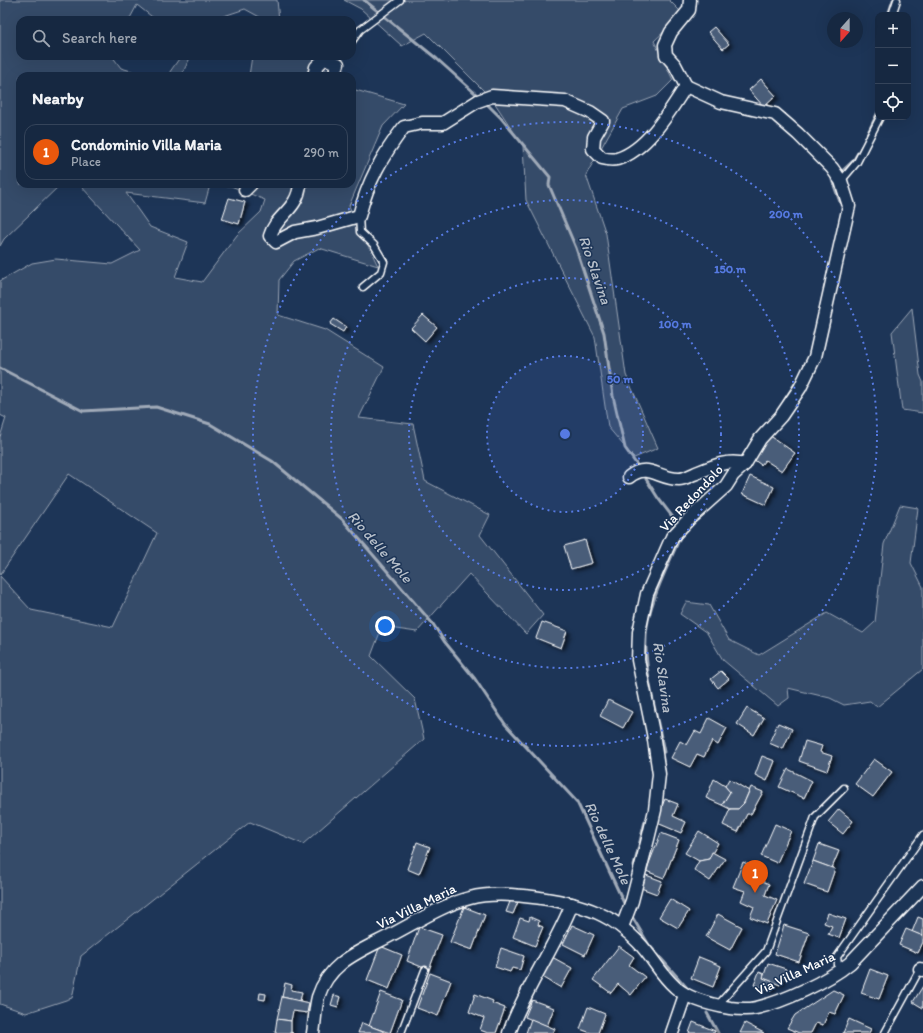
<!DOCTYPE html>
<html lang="en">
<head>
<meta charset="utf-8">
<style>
  body { margin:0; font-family:Itim,sans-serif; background:#1f3048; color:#f1f3f6 }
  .controls { position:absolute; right:12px; top:12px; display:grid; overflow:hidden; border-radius:8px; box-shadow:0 4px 16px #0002 }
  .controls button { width:36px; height:36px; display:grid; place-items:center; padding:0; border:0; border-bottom:1px solid #35445a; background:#162841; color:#f1f3f6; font:20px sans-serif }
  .compass { position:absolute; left:827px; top:12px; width:36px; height:36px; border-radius:50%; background:#162841; box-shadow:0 4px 16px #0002; rotate:201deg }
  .you { position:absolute; left:385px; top:626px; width:14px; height:14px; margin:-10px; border:3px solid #fff; border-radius:50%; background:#1a73e8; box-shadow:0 0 0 6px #1a73e833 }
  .badge { display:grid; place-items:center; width:26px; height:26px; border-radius:50%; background:#ea580c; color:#fff; font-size:13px; font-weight:700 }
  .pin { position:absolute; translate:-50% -33px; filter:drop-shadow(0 1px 2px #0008) }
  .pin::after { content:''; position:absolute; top:21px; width:14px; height:12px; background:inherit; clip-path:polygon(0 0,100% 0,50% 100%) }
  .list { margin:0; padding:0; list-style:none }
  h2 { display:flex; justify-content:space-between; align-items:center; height:52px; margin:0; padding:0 16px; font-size:17px }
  h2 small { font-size:13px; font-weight:400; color:#9ea6b1 }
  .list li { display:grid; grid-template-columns:26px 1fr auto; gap:12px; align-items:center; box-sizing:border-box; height:56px; margin:0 8px 8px; padding:0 8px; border:1px solid #35445a; border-radius:12px }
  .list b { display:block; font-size:15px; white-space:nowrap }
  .list p { margin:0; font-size:13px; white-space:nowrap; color:#9ea6b1 }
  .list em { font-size:13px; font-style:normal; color:#9ea6b1 }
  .icon { flex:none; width:22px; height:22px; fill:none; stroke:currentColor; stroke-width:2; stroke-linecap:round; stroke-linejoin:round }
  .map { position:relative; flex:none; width:923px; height:1033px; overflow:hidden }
  .search { position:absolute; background:#162841; box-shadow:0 4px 16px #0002; left:16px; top:16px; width:340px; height:44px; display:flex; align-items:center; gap:10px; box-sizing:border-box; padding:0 14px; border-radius:12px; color:#9ea6b1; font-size:15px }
  .panel { position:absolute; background:#162841; box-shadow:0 4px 16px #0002; left:16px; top:72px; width:340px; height:116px; border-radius:12px }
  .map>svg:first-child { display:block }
  .green { fill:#364b69; stroke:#9aa5b4; fill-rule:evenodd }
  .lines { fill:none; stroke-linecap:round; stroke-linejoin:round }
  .stream { stroke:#a0aab8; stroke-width:3 }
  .building { fill:#4a5d79; stroke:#fff; filter:url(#shadow) }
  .lane-casing { stroke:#fff; stroke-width:9 }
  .street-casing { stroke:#fff; stroke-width:15 }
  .lane { stroke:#1d3557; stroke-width:6 }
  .street { stroke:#1d3557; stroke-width:12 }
  .ring { fill:none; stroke:#567ae2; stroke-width:2; stroke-dasharray:2 4 }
  .labels { text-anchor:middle; stroke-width:3; stroke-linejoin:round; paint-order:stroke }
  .street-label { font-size:14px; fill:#fff; stroke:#1d3557 }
  .water-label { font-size:15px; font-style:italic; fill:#b8c0ca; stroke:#1d3557 }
  .centre { fill:#567ae2; stroke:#1d3557; stroke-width:2 }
  .ring-label { font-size:12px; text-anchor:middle; font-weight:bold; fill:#567ae2; stroke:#1d3557; stroke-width:3; stroke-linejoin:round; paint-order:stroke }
</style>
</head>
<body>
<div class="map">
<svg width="923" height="1033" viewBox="0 0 923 1033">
  <defs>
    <filter id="shadow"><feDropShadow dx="3.5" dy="2" stdDeviation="2" flood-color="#0009"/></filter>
  </defs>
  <rect width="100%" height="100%" fill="#1d3557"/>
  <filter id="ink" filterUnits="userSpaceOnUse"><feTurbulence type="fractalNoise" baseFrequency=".025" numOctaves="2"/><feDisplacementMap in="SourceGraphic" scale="8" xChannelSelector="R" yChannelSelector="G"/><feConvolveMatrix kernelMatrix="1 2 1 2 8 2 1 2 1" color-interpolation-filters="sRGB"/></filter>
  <g filter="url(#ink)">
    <!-- green -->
    <g class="green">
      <polygon points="0,0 277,0 279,20 265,20 245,9 212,20 156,20 137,5 129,20 20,20 20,56 112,56 121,68 149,76 20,76 20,184 61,184 4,239 0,246"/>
      <polygon points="344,0 669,0 683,14 654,41 673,80 657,96 623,109 586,175 606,234 626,375 658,448 634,458 608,427 595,337 526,200 523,146 492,99 426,33 402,46 361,9"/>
      <polygon points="181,56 191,56 181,76 167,76"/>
      <polygon points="252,56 311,56 333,76 249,76"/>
      <path d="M352 89 404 104 383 126 349 206 378 266 319 248 294 261 279 280 278 315 325 330 384 367 359 418 413 424 425 481 490 515 480 535 543 615 526 634 469 574 417 632 382 627 371 656 415 699 424 739 303 844 250 822 81 956 72 998 26 1013 0 1004V576L31 610 113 627 157 533 69 474 0 575V437L6 418 0 415V281L32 263 56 259 112 264 140 250 79 184H352ZM210 185 231 186 265 200 261 212 237 235 202 282 175 277 188 242 150 227 126 193 205 203Z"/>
      <polygon points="912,308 920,375 923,382 923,413 902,410 892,332"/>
      <polygon points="900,505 918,508 911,563 923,587 923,669 877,707 870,701 844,705 830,698 788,688 789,698 778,706 723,660 707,633 680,614 686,602 709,605 729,640 759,655 827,613 863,633 875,622 884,544"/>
    </g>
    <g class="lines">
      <!-- stream -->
      <g class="stream">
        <polyline points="364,0 437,59 476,94"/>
        <polyline points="888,15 893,0"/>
        <polyline points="878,43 878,44"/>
        <polyline points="487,104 501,118 550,177 549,185 576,248 604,333 613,396 625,448 637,465"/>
        <polyline points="865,139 878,112"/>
        <polyline points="840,173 853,161 862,146"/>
        <polyline points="832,180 843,210"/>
        <polyline points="0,368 83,411 156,407 210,424 272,461 342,519 433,624 444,641 475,679 505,724 577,802 624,903"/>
        <polyline points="784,401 799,377"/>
        <polyline points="743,456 746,451"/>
        <polyline points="646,479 658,498 678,524"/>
        <path d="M664 752C657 714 644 674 646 635 648 603 668 567 680 537"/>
        <polyline points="634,866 645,821"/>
        <polyline points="631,915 649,945 688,989"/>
        <polyline points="707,1013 718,1033"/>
      </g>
    </g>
    <!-- building -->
    <g class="building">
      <polygon points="714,27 729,44 723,49 708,32"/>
      <polygon points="761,79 776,96 764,107 749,90"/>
      <polygon points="229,198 245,202 239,224 222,219"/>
      <polygon points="423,315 437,327 425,341 411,328"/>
      <polygon points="334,319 346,327 343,332 330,324"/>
      <polygon points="769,435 795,453 782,471 765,460 761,465 753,459"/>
      <polygon points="750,476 774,487 766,505 742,494"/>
      <polygon points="585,540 592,563 571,569 564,546"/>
      <polygon points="542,622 567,631 561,648 536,638"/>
      <polygon points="721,671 729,679 718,688 711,679"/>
      <polygon points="608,700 632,712 623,728 600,716"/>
      <polygon points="747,708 764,718 754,735 737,724"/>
      <polygon points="709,718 727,728 718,745 712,741 704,757 697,754 690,767 671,758 680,741 687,745 695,731 701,734"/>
      <polygon points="778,723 792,729 783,749 769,743"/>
      <polygon points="805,741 822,746 820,752 832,756 827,771 799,761"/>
      <polygon points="762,756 775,761 767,781 755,775"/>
      <polygon points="874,759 892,772 873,797 855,784"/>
      <polygon points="788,769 812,781 804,798 779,787"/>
      <polygon points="714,779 725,786 730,792 722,805 706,798"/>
      <polygon points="729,779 749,791 744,803 738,809 730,809 722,805 730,792 725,786"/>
      <polygon points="751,787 763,792 751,814 747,814 738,832 723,825 730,809 738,809 744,803"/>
      <polygon points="665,799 678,804 673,816 686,822 681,833 655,822"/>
      <polygon points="839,809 853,821 843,834 828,822"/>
      <polygon points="775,824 791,831 777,863 761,856"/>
      <polygon points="699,831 718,843 709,859 699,861 685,853"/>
      <polygon points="661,833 679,840 664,878 646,871"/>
      <polygon points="417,842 430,847 419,874 407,869"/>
      <polygon points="819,844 839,851 832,868 813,861"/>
      <polygon points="712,852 725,859 710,881 694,870 699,861 709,859"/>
      <polygon points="813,861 835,869 827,892 804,884"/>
      <polygon points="743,862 759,869 755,878 769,884 765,895 777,900 767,924 750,917 754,907 741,901 745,891 733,887"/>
      <polygon points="646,875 662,881 657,894 641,888"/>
      <polygon points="511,899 518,902 513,914 506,912"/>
      <polygon points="670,899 689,911 678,928 659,917"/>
      <polygon points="464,907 485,915 472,950 450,942"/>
      <polygon points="828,913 846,919 839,938 828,934 832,926 824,923"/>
      <polygon points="718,914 742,927 730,950 706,937"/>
      <polygon points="530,917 539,921 538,925 543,927 535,946 513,937 520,918 529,921"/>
      <polygon points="918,917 923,919 923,936 912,932"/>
      <polygon points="572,925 594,935 585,955 563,944"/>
      <polygon points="784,925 809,933 799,962 775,954"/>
      <polygon points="419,927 442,935 429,970 407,961"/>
      <polygon points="906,929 923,936 923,942 918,953 899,945"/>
      <polygon points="380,946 402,955 389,989 367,980"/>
      <polygon points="619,946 634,957 629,965 645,977 631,995 618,984 611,993 593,980"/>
      <polygon points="501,948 524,956 520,970 512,968 510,972 495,967"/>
      <polygon points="552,957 572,968 561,988 541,976"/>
      <polygon points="699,957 721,966 713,987 691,978"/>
      <polygon points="768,963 786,969 780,985 763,978"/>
      <polygon points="870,969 888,976 879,999 861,993"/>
      <polygon points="759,972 764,974 763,978 774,982 771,991 754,985"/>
      <polygon points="430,973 451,981 438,1016 417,1008"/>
      <polygon points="285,983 292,985 291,990 302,992 300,1001 282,997"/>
      <polygon points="923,986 923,1008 913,1002"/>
      <polygon points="833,990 844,995 835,1014 829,1012 823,1025 816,1023 811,1033 799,1033 787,1028 795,1015"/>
      <polygon points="381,992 402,1000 390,1033 369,1026"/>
      <polygon points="260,993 266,994 265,1000 259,999"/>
      <polygon points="475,994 493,1001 492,1003 505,1008 496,1033 488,1033 480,1030 484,1018 469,1012"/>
      <polygon points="334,995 341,997 338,1007 331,1005"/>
      <polygon points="282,997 309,1003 307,1013 293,1011 291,1021 277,1019"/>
      <polygon points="532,1000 554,1008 547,1026 525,1017"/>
      <polygon points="588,1007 605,1014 598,1033 591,1033 580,1029"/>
      <polygon points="277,1019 291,1021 291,1033 293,1033 275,1033"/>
      <polygon points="531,1019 555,1029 553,1033 526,1033"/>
      <polygon points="849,1019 871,1029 869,1033 843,1033"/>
      <polygon points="693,1022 715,1031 714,1033 689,1033"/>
      <polygon points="362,1023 383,1031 383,1033 358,1033"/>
      <polygon points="745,1023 764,1033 740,1033"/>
    </g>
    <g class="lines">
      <defs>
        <g id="lane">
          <polyline points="892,15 897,0"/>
          <polyline points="352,41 360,30 400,0"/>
          <polyline points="841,181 857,162 880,117"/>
          <polyline points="359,216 360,232 374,245 384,262 381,272 363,287"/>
          <polyline points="839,972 837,957 923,835"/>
          <polyline points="718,1005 766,951 815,817 844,788"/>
          <polyline points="401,1033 425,970"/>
          <polyline points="885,1033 920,969"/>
        </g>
        <g id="street">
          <polyline points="314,76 316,67 325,58 338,64 334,76"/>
          <polyline points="686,86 675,65 666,55 665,45 671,32 689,10 690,0"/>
          <path d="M300 184C298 210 276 215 270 236L276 242 295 232 317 228 359 216C368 181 382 156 404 127L422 123H443L478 101 492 96 565 101 590 112 603 121 594 137 593 149 602 158C606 159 613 160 617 159 647 150 670 111 686 86L721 102 775 114 798 134 832 168 841 181 849 206 815 357 800 388 781 416 760 439 745 464 733 475 726 486 689 519 672 537 647 594 639 632 638 660 653 733 659 774 655 810 648 839 632 901 622 927"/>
          <polyline points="245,190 251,184"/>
          <path d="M629 477C648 462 658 479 679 479 684 479 689 476 694 474 711 467 726 459 745 464"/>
          <polyline points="920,969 923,970"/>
          <path d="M313 1033C315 1021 315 1009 318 997 330 960 362 951 393 934 418 921 442 905 470 898 503 889 574 900 604 916 617 922 628 932 638 942 652 956 660 974 675 987 688 999 712 1005 730 1008 738 1009 747 1010 756 1008 783 1002 828 981 850 963L923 886"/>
          <path d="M509 1033C525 988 554 949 572 904"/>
          <polyline points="672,1033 685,995"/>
        </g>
      </defs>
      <!-- lane casing -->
      <use href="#lane" class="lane-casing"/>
      <!-- street casing -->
      <use href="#street" class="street-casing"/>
      <!-- lane -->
      <use href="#lane" class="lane"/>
      <!-- street -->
      <use href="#street" class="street"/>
    </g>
  </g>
  <!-- distance rings -->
  <circle cx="565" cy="434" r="78" fill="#567ae2" fill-opacity=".12"/>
  <g class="ring">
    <circle cx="565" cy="434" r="78"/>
    <circle cx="565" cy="434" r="156"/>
    <circle cx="565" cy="434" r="234"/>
    <circle cx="565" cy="434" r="312"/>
  </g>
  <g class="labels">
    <!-- street labels -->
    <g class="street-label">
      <text transform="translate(691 498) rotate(-47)" y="5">Via Redondolo</text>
      <text transform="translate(416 906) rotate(-26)" y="5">Via Villa Maria</text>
      <text transform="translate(795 973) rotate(-25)" y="5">Via Villa Maria</text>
    </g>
    <!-- water labels -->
    <g class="water-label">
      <text transform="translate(595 270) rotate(71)" y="5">Rio Slavina</text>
      <text transform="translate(380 547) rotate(49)" y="5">Rio delle Mole</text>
      <text transform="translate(663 677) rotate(82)" y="5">Rio Slavina</text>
      <text transform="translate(608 843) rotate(65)" y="5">Rio delle Mole</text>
    </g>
  </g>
  <circle cx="565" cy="434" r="6" class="centre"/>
  <g class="ring-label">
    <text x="786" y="218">200 m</text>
    <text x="730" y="273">150 m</text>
    <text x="675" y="328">100 m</text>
    <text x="620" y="383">50 m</text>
  </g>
</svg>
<div class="controls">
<button>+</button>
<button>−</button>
<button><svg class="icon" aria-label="locate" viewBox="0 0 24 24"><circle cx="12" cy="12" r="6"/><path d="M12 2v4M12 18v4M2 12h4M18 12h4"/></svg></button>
</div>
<svg class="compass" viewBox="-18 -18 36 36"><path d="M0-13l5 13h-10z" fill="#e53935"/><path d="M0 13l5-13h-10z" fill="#9ea6b1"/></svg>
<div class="you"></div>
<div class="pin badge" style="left:755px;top:893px">1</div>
<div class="search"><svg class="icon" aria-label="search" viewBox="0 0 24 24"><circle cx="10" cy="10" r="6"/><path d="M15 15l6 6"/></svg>Search here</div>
<section class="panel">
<h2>Nearby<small></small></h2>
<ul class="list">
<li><span class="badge">1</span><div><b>Condominio Villa Maria</b><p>Place</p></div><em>290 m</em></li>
</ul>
</section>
</div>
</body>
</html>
